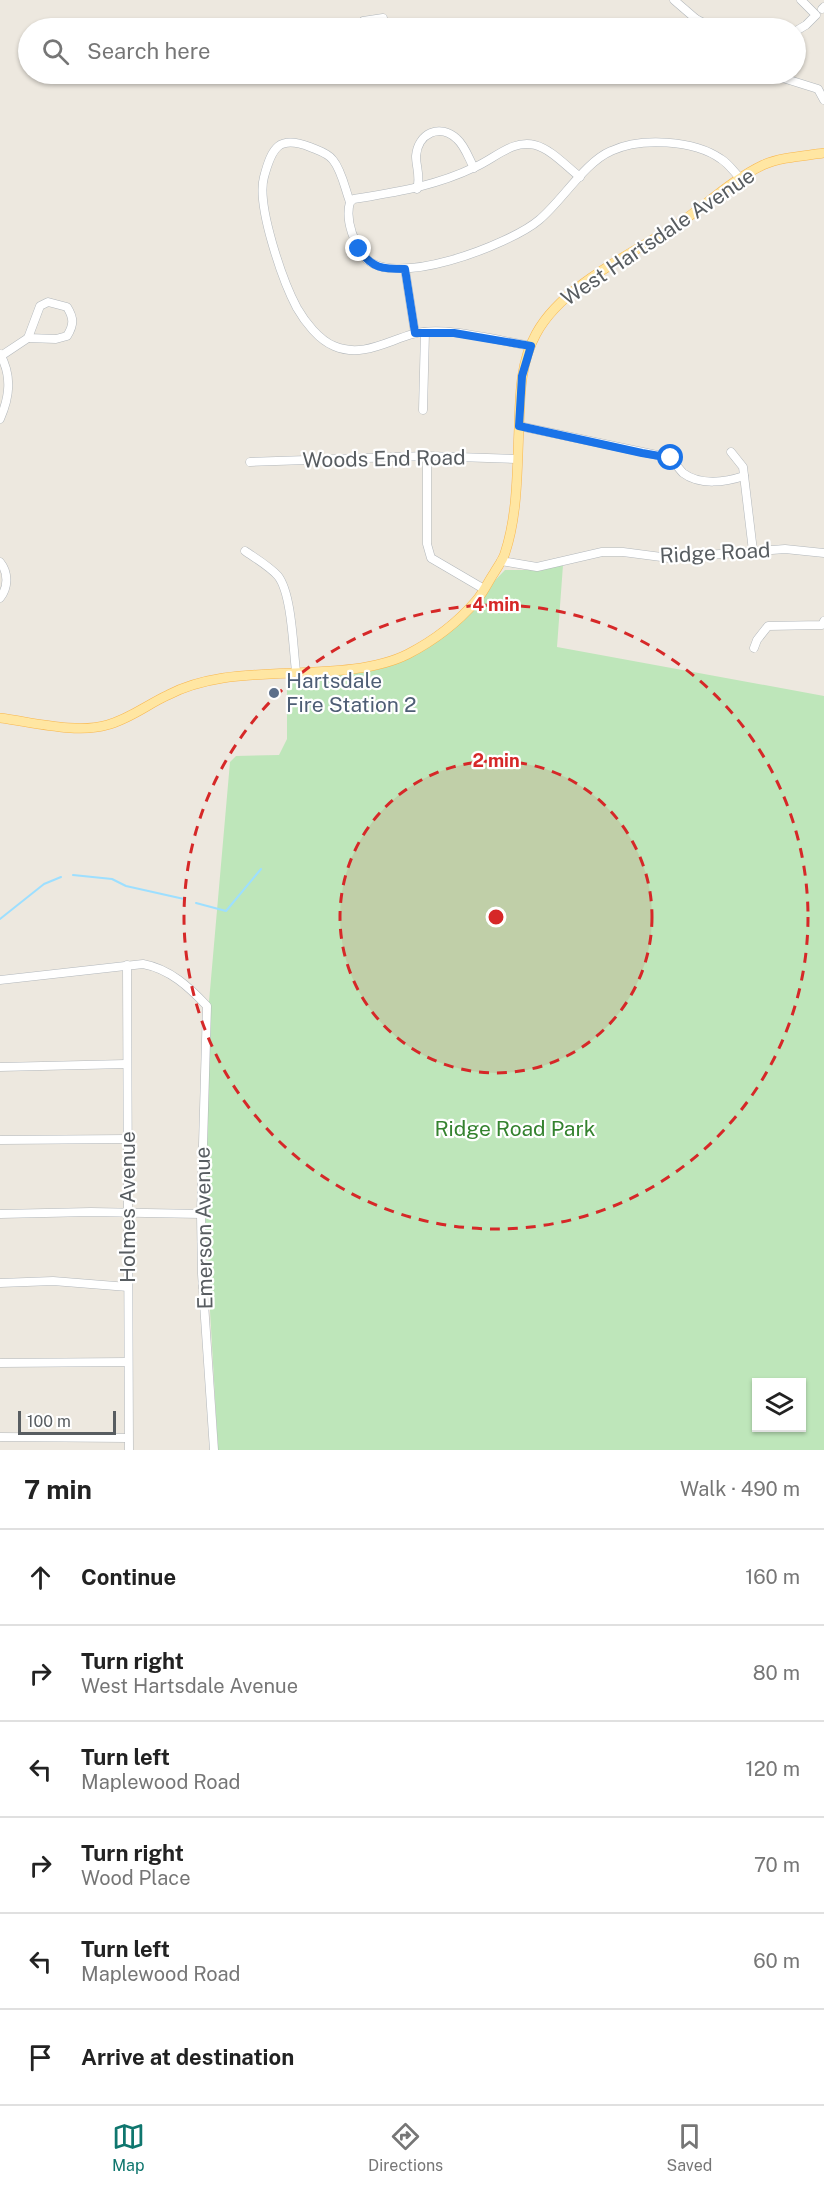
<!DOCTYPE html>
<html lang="en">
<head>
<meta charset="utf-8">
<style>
  body { margin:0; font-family:"Public Sans",sans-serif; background:#f6f6f6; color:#222 }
  .controls { position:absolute; right:18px; bottom:18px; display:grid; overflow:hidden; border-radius:0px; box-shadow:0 2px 4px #0004 }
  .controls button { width:54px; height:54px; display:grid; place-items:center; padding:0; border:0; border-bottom:2px solid #e0e0e0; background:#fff; color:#222; font:30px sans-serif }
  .scale { position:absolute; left:18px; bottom:15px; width:98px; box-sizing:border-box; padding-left:6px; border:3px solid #585d61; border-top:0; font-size:16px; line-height:21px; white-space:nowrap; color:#585d61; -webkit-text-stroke:4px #fff; paint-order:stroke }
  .stop { position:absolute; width:18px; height:18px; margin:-14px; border:4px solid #1a73e8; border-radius:50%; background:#fff }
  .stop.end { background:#1a73e8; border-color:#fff; box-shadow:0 2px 6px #0008 }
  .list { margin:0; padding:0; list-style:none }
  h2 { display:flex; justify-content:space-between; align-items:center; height:78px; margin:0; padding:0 24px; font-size:26px }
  h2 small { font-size:20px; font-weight:400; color:#767676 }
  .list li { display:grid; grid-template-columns:39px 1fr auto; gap:18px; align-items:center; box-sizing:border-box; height:96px; padding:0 24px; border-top:2px solid #e0e0e0 }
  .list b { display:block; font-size:22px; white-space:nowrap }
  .list p { margin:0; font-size:20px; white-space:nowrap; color:#767676 }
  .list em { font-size:20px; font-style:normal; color:#767676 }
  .icon { flex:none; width:33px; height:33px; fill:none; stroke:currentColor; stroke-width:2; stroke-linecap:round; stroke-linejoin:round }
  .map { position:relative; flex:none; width:824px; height:1450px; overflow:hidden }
  .search { position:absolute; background:#fff; box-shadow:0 2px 4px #0004; left:18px; right:18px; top:18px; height:66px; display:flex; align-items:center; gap:15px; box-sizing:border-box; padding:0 21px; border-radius:33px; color:#767676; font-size:22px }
  .sheet { height:654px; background:#fff }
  nav { display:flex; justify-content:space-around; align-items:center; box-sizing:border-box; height:84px; border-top:2px solid #e0e0e0; background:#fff; font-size:16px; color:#767676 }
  nav a { display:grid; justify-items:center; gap:3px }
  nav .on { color:#0f766e }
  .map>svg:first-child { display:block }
  .green { fill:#bee6ba; fill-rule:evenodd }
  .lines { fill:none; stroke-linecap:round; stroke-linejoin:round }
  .stream { stroke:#9ddfff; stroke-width:2 }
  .minor-casing { stroke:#b2b7bb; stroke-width:9 }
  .major-casing { stroke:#f8b64d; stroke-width:10 }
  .minor { stroke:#fff; stroke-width:8 }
  .major { stroke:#ffe6a2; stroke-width:9 }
  .route { stroke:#1a73e8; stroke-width:8 }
  .ring { fill:none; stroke:#d62828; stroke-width:3; stroke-dasharray:10 8 }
  .service-dot { fill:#5c6f8a; stroke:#fff; stroke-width:2 }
  .labels { text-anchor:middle; stroke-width:4.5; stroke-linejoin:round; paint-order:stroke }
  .street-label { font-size:21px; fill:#585d61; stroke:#fff }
  .service-label { font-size:21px; fill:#4e5e75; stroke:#fff; text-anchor:start }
  .park-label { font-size:21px; fill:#34822f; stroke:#fff }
  .centre { fill:#d62828; stroke:#fff; stroke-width:3 }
  .ring-label { font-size:18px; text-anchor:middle; font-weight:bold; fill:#d62828; stroke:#fff; stroke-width:4.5; stroke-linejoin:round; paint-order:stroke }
</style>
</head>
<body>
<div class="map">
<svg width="824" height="1450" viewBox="0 0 824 1450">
  <rect width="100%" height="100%" fill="#ede8df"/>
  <!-- green -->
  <path class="green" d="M563 565 557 647 824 696V1450H218L204 1206 208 1013 230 762 236 756 279 755 287 739V674L347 672 434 643 505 570H531ZM756 1382H802V1428H756Z"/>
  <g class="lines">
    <!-- stream -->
    <g class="stream">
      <polyline points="73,875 112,879 126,886 184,899"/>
      <polyline points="196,903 226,911 261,869"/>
      <polyline points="0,919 44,884 61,877"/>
    </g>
    <defs>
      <g id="minor">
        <polyline points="674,0 696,19 714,28"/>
        <polyline points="822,9 824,7"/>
        <polyline points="358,28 363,21 383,18"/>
        <polyline points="692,28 696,19"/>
        <polyline points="796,31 806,25 816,15 801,0"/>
        <polyline points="643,74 650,76 662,74"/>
        <polyline points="770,74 818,89 824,100"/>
        <path d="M417 189C421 177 416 167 416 156 418 133 440 123 457 139 465 146 469 159 474 168"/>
        <path d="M350 202 354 199C396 192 436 186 475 167 494 159 513 139 535 145 551 149 567 167 580 177"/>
        <polyline points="405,269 415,333"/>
        <path d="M48 302 67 307C74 318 74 325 67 336L56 339 28 338 40 306Z"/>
        <path d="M531 346C500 341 443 325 413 334 387 341 362 358 334 346 319 340 305 322 297 308 283 282 256 205 264 177 272 147 279 135 310 147 317 150 328 153 333 160 342 171 345 189 350 202 345 220 353 239 362 254 387 293 511 244 539 220 562 201 585 162 611 151 641 137 694 140 721 159 729 164 734 172 740 178"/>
        <path d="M0 354C12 376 10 396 0 419"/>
        <polyline points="1,356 28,338"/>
        <polyline points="423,410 425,332"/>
        <path d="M519 426 671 458C675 463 679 469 683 473 700 486 726 482 744 476"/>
        <polyline points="731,452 743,467 753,551"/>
        <polyline points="427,456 427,544 431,558 484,589"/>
        <polyline points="250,462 427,456 517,459"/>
        <path d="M245 551C255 558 269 566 278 576 292 594 293 648 296 671"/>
        <polyline points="501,561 537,567 602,552 623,552 669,558 785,549 824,553"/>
        <path d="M0 562C9 573 8 588 0 598"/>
        <polyline points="754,648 757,640 768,626 822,625 824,621"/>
        <polyline points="127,965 129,1450"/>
        <path d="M0 980 143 964C170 969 189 987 207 1006L201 1214 202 1274 214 1450"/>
        <polyline points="0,1067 126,1064"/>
        <polyline points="0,1140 128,1139"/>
        <polyline points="0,1214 91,1212 201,1214"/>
        <polyline points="0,1283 53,1281 128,1287"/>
        <polyline points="0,1363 128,1362"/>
        <polyline points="0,1437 128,1438"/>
      </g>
      <path id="major" d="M0 718C32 722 77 734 107 725 130 719 148 704 168 695 185 686 204 681 223 678 279 669 359 679 408 654 433 641 458 622 476 601 483 593 488 582 494 573 498 566 503 560 505 553 518 514 517 469 519 428 520 396 520 363 536 334 561 287 629 255 674 227 703 208 731 180 763 165 781 157 804 156 824 153"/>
    </defs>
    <!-- minor casing -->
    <use href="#minor" class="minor-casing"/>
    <!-- major casing -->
    <use href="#major" class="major-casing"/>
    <!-- minor -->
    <use href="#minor" class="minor"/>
    <!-- major -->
    <use href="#major" class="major"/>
  </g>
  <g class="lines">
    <!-- route -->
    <path class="route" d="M359 249C372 269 383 269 405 269L415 333H454L531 346 522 376 519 426 642 453 671 458"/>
  </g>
  <!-- distance rings -->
  <circle cx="496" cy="917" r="156" fill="#d62828" fill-opacity=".12"/>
  <g class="ring">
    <circle cx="496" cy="917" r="156"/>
    <circle cx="496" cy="917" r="312"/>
  </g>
  <!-- markers -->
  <circle class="service-dot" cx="274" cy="693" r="6"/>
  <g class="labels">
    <!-- street labels -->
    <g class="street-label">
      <text transform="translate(658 237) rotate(-34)" y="7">West Hartsdale Avenue</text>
      <text transform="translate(384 459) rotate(-1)" y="7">Woods End Road</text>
      <text transform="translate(715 553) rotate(-3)" y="7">Ridge Road</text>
      <text transform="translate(128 1207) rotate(-90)" y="7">Holmes Avenue</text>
      <text transform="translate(204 1228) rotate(-91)" y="7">Emerson Avenue</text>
    </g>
    <!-- service labels -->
    <g class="service-label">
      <text x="286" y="688">Hartsdale<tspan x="286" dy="24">Fire Station 2</tspan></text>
    </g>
    <!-- park labels -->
    <g class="park-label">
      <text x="515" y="1136">Ridge Road Park</text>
    </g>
  </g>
  <circle cx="496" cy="917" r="9" class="centre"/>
  <g class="ring-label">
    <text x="496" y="611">4 min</text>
    <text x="496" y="767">2 min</text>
  </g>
</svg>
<div class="controls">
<button><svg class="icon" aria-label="layers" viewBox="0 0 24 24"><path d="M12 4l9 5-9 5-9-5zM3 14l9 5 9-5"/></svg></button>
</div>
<div class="scale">100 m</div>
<div class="stop" style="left:671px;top:458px"></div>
<div class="stop end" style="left:359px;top:249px"></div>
<div class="search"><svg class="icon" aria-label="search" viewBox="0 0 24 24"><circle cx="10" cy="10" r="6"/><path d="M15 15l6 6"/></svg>Search here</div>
</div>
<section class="sheet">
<h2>7 min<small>Walk · 490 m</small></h2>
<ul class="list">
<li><svg class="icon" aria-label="ahead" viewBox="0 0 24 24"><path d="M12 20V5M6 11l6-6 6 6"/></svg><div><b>Continue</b></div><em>160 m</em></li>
<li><svg class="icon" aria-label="right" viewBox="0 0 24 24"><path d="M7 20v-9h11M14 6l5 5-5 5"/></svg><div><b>Turn right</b><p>West Hartsdale Avenue</p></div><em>80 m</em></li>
<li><svg class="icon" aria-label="left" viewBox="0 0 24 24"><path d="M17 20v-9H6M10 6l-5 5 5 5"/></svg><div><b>Turn left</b><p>Maplewood Road</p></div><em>120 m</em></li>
<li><svg class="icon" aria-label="right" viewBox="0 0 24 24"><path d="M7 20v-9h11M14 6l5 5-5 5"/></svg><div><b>Turn right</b><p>Wood Place</p></div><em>70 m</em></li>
<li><svg class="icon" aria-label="left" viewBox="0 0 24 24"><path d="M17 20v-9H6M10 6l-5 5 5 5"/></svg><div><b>Turn left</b><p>Maplewood Road</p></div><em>60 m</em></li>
<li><svg class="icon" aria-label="arrive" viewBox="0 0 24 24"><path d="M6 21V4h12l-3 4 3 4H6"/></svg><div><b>Arrive at destination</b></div></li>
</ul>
</section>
<nav>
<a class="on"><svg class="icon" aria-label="map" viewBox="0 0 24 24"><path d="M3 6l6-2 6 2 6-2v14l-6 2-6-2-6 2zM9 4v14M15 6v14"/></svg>Map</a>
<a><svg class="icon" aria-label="directions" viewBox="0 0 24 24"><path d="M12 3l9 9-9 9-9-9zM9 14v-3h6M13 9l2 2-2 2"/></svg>Directions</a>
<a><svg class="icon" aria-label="saved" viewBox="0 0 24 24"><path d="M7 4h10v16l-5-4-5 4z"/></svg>Saved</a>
</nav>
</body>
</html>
